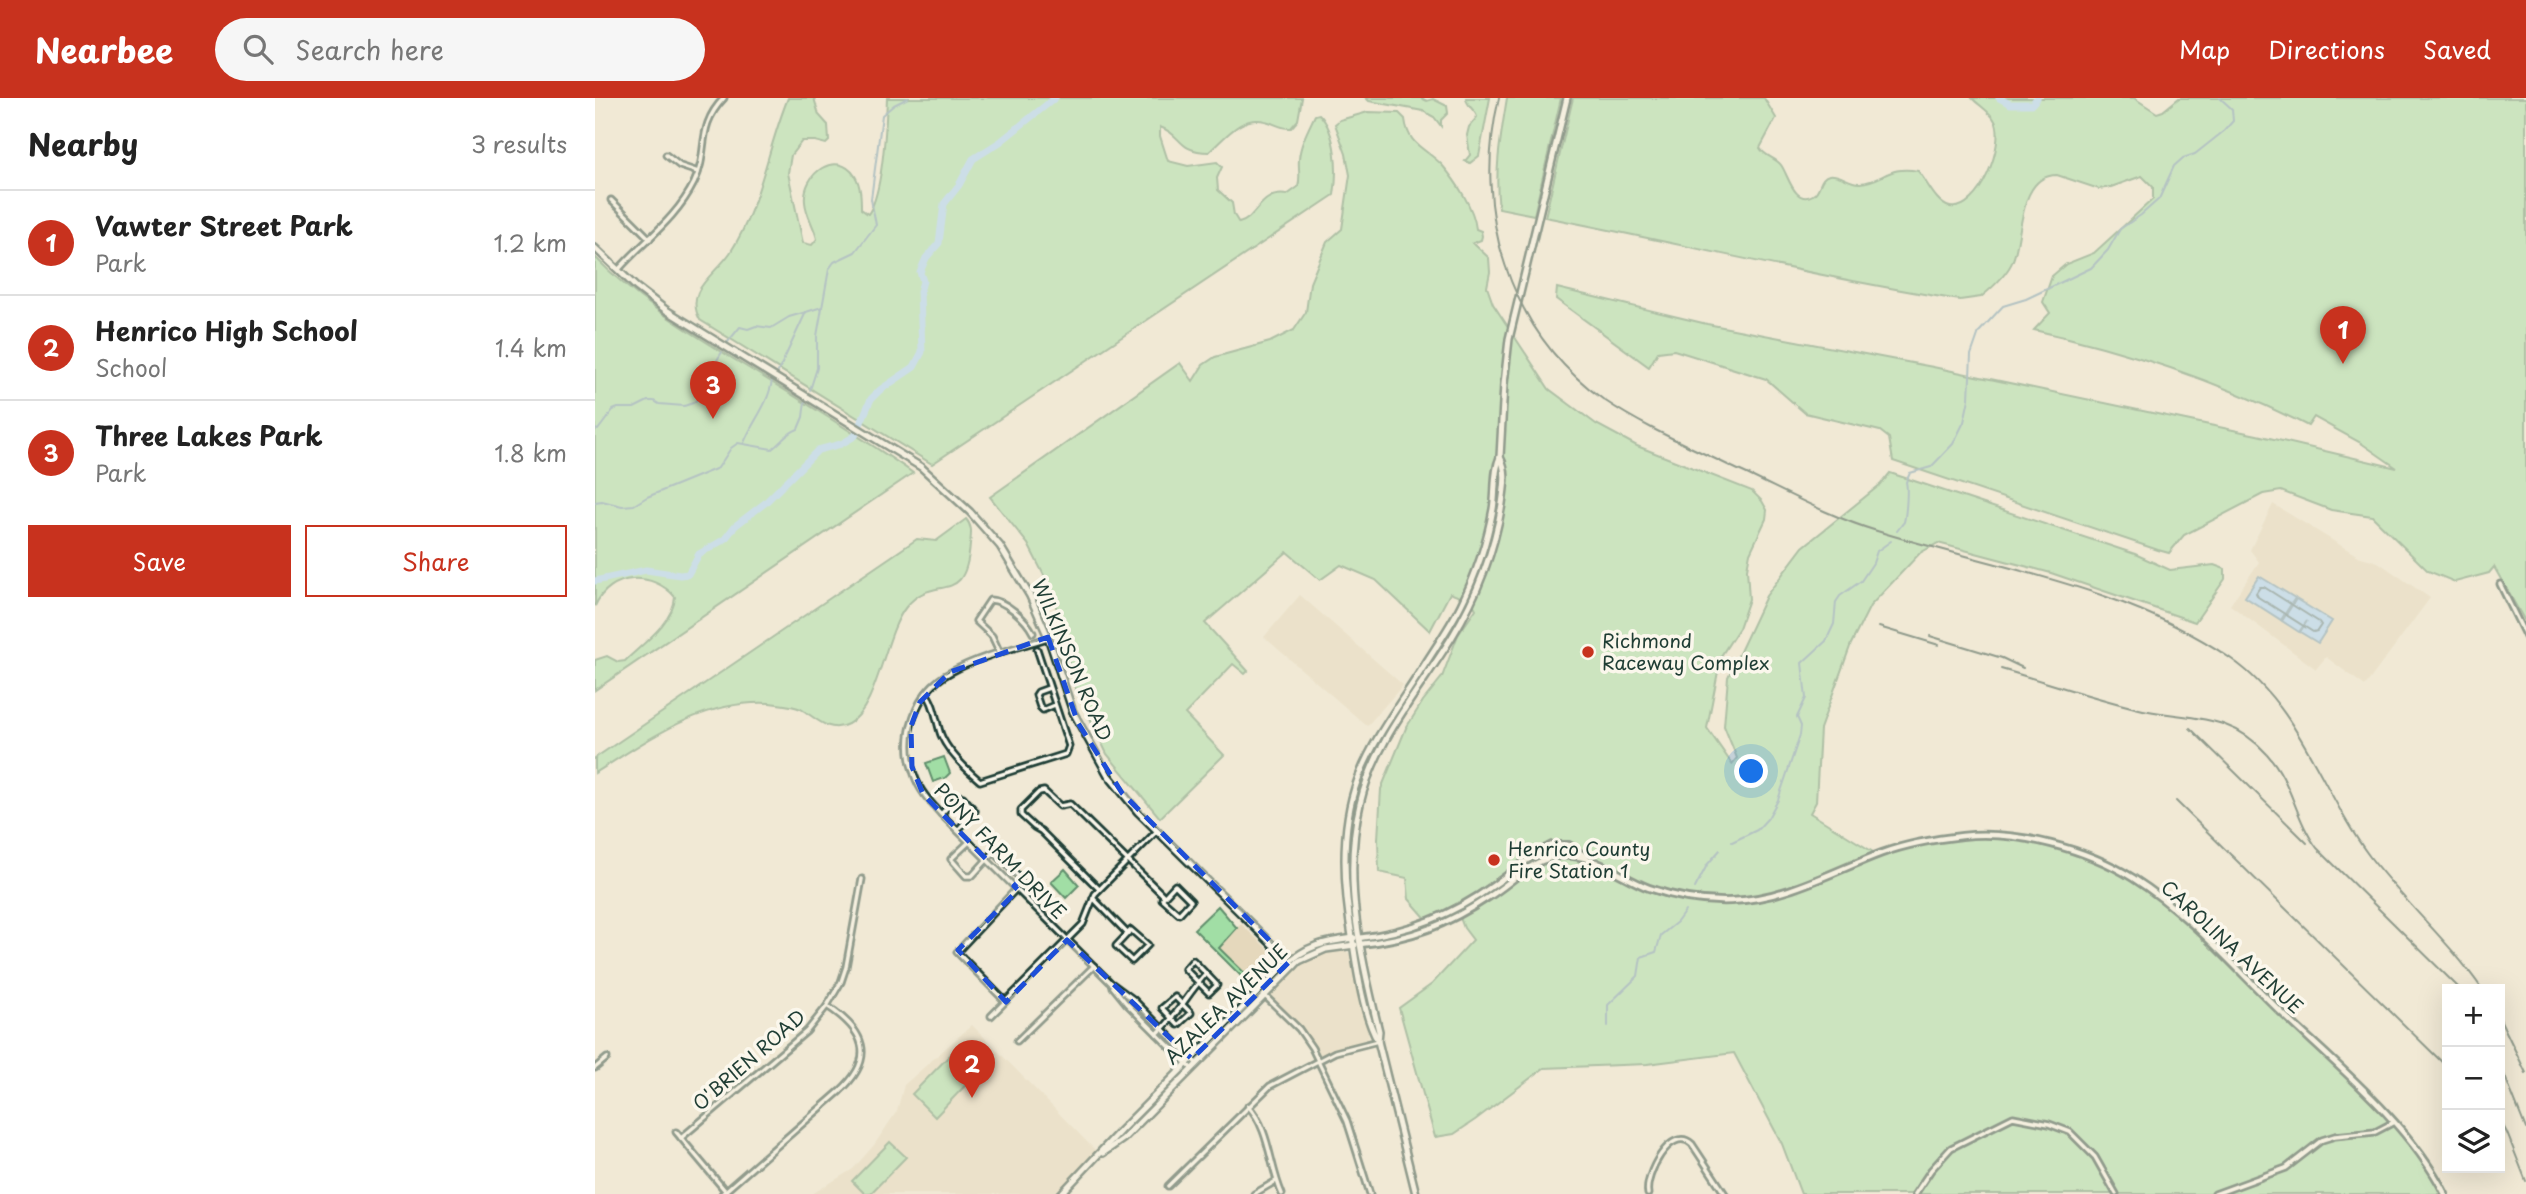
<!DOCTYPE html>
<html lang="en">
<head>
<meta charset="utf-8">
<style>
  body { margin:0; font-family:"Playpen Sans",sans-serif; background:#f6f6f6; color:#222 }
  .controls { position:absolute; right:21px; bottom:21px; display:grid; overflow:hidden; border-radius:0px; box-shadow:0 7px 28px #0002 }
  .controls button { width:63px; height:63px; display:grid; place-items:center; padding:0; border:0; border-bottom:2px solid #e0e0e0; background:#fff; color:#222; font:35px sans-serif }
  .you { position:absolute; left:1157px; top:674px; width:24px; height:24px; margin:-18px; border:5px solid #fff; border-radius:50%; background:#1a73e8; box-shadow:0 0 0 10px #1a73e833 }
  .badge { display:grid; place-items:center; width:46px; height:46px; border-radius:50%; background:#c8321e; color:#fff; font-size:23px; font-weight:700 }
  .pin { position:absolute; translate:-50% -58px; filter:drop-shadow(0 2px 4px #0008) }
  .pin::after { content:''; position:absolute; top:37px; width:24px; height:21px; background:inherit; clip-path:polygon(0 0,100% 0,50% 100%) }
  .list { margin:0; padding:0; list-style:none }
  h2 { display:flex; justify-content:space-between; align-items:center; height:91px; margin:0; padding:0 28px; font-size:30px }
  h2 small { font-size:23px; font-weight:400; color:#767676 }
  .list li { display:grid; grid-template-columns:46px 1fr auto; gap:21px; align-items:center; box-sizing:border-box; height:105px; padding:0 28px; border-top:2px solid #e0e0e0 }
  .list b { display:block; font-size:26px; white-space:nowrap }
  .list p { margin:0; font-size:23px; white-space:nowrap; color:#767676 }
  .list em { font-size:23px; font-style:normal; color:#767676 }
  .actions { display:flex; gap:14px; padding:21px 28px }
  .actions a { flex:1; padding:16px 0; border:2px solid #c8321e; border-radius:0px; text-align:center; font-size:24px; color:#c8321e }
  .actions .main { background:#c8321e; color:#fff }
  .icon { flex:none; width:38px; height:38px; fill:none; stroke:currentColor; stroke-width:2; stroke-linecap:round; stroke-linejoin:round }
  .map { position:relative; flex:none; width:1931px; height:1096px; overflow:hidden }
  header { display:flex; align-items:center; gap:42px; box-sizing:border-box; height:98px; padding:0 35px; background:#c8321e; color:#fff }
  header strong { font-size:33px }
  nav { display:flex; gap:38px; margin-inline-start:auto; font-size:24px }
  .search { width:490px; height:63px; background:#f6f6f6; display:flex; align-items:center; gap:18px; box-sizing:border-box; padding:0 24px; border-radius:38px; color:#767676; font-size:26px }
  main { display:flex }
  aside { flex:1; background:#fff }
  .map>svg:first-child { display:block }
  .built { fill:#e5d8bc }
  .green { fill:#a1dea5; stroke:#608e6c; stroke-width:2 }
  .water { fill:#a0d0fc; stroke:#6c95ac; stroke-width:2 }
  .lines { fill:none; stroke-linecap:round; stroke-linejoin:round }
  .shore { stroke:#537884; stroke-width:2 }
  .stream { stroke:#6c95ac; stroke-width:2 }
  .river { stroke:#a0d0fc; stroke-width:7 }
  .minor-casing { stroke:#1f3d34; stroke-width:9 }
  .tertiary-casing { stroke:#1f3d34; stroke-width:10 }
  .secondary-casing { stroke:#1f3d34; stroke-width:10 }
  .minor { stroke:#fbf7ec; stroke-width:3.5 }
  .tertiary { stroke:#fbf7ec; stroke-width:4.5 }
  .secondary { stroke:#fbf7ec; stroke-width:5 }
  .rail { stroke:#1f3d34; stroke-width:2 }
  .marked { fill:none; stroke:#1d4ed8; stroke-width:5; stroke-dasharray:14 9; stroke-linejoin:round }
  .poi-dot { fill:#c8321e; stroke:#fbf7ec; stroke-width:2.5 }
  .labels { text-anchor:middle; stroke-width:7; stroke-linejoin:round; paint-order:stroke }
  .poi-label { font-size:19px; fill:#1f3d34; stroke:#fbf7ec; text-anchor:start }
  .street-label { font-size:19px; fill:#1f3d34; stroke:#fbf7ec }
</style>
</head>
<body>
<header>
<strong>Nearbee</strong>
<div class="search"><svg class="icon" aria-label="search" viewBox="0 0 24 24"><circle cx="10" cy="10" r="6"/><path d="M15 15l6 6"/></svg>Search here</div>
<nav><a>Map</a><a>Directions</a><a>Saved</a></nav>
</header>
<main>
<aside>
<h2>Nearby<small>3 results</small></h2>
<ul class="list">
<li><span class="badge">1</span><div><b>Vawter Street Park</b><p>Park</p></div><em>1.2 km</em></li>
<li><span class="badge">2</span><div><b>Henrico High School</b><p>School</p></div><em>1.4 km</em></li>
<li><span class="badge">3</span><div><b>Three Lakes Park</b><p>Park</p></div><em>1.8 km</em></li>
</ul>
<div class="actions"><a class="main">Save</a><a>Share</a></div>
</aside>
<div class="map">
<svg width="1931" height="1096" viewBox="0 0 1931 1096">
  <rect width="100%" height="100%" fill="#f1e9d6"/>
  <filter id="ink" filterUnits="userSpaceOnUse"><feTurbulence type="fractalNoise" baseFrequency=".0143" numOctaves="2"/><feDisplacementMap in="SourceGraphic" scale="14" xChannelSelector="R" yChannelSelector="G"/><feConvolveMatrix kernelMatrix="1 2 1 2 8 2 1 2 1" color-interpolation-filters="sRGB"/></filter>
  <g filter="url(#ink)">
    <!-- built -->
    <g class="built">
      <polygon points="1678,406 1763,458 1783,464 1835,500 1770,588 1731,559 1721,571 1635,507 1664,464 1655,452"/>
      <polygon points="705,497 808,587 772,628 669,539"/>
      <polygon points="646,826 687,864 664,889 624,850"/>
      <polygon points="750,852 757,858 774,940 724,957 707,931 675,896 705,866 715,859 732,853"/>
      <polygon points="377,927 502,1054 460,1096 217,1096 258,1071 279,1047 302,1013 309,987"/>
    </g>
    <!-- green -->
    <g class="green">
      <path d="M193 0H219L224 17 233 27 234 43 231 46 220 43H207L196 57 193 75 208 145 217 147 222 141C219 128 211 117 210 104 207 75 242 51 260 78 266 88 266 100 266 111L273 116C288 96 291 27 292 0H707L703 22 696 30C686 31 680 25 670 23 646 17 630 40 614 54 582 54 588 37 565 29V38L573 63 593 68 622 64 627 69 622 80 623 92 637 105 639 117 644 125C663 120 664 93 692 97L703 89C706 79 703 71 704 61 705 46 714 30 720 17L724 16C742 34 743 74 739 97L337 366 105 222C89 192 119 178 135 155 165 109 172 51 193 0Z"/>
      <polygon points="771,0 826,0 832,3 838,1 852,8 853,15 846,22 846,28 839,19 828,13 774,3"/>
      <path d="M871 0H895L884 58 875 65 870 63 875 57 872 37 874 29 882 19C880 11 872 9 871 0Z"/>
      <path d="M912 0H966L939 117 904 110C899 73 906 37 912 0Z"/>
      <path d="M978 0H1169L1181 20 1165 50C1170 59 1180 59 1186 67 1193 76 1199 108 1218 97 1226 93 1224 79 1234 77 1244 75 1255 86 1265 85 1289 83 1293 67 1323 73 1332 83 1341 106 1355 109 1384 115 1411 44 1400 23 1396 14 1383 7 1377 0H1539L1562 15 1568 13 1584 0H1931V525L1899 469 1894 475 1860 484 1833 473 1777 418 1736 412 1686 393 1668 396 1589 437 1574 455 1563 452 1298 363 1294 340 1285 333 1210 315 1171 281 1079 252 1063 254 1054 269 961 201 962 190 1112 226 1338 269 1662 337 1802 370 1766 345 1719 319 1713 328C1626 284 1535 253 1439 232L1455 215 1448 204 1457 178 1471 166 1499 155 1558 101V89L1547 78 1516 89 1504 91 1462 77C1423 77 1428 138 1418 162 1413 176 1397 190 1386 199L1365 202C1226 180 1088 146 950 119Z"/>
      <path d="M773 14 804 15 810 21C813 48 831 50 847 67 861 83 879 110 881 131L886 133 887 138 886 142 878 145 894 160 895 174 892 189 898 206 954 291 1001 326 1042 348 1157 393 1167 403 1172 412 1171 421 1155 455 1152 471 1154 501 1144 530 1126 558 1112 630 1137 666 1142 660 1129 628 1133 579 1171 498 1208 449 1286 386 1295 375 1540 456 1575 472 1619 467 1630 471V481L1600 524 1456 475 1343 445 1325 455 1275 508 1256 546 1225 631 1221 704 1215 715 1283 757 1332 743 1393 737 1437 742 1491 758 1518 769 1571 804 1706 931 1810 1036 1850 1096H1206L1187 1046 1139 955 1052 966 949 970 880 1022 859 1036 840 1039 804 910 837 886 878 842 869 830 862 812 834 824 814 801 812 780 784 774 783 741 786 691 811 630 828 603 847 579 863 537 881 511 877 504 855 495 835 533 781 482 746 467 725 482 692 454 610 525 653 573 650 576 638 566 590 616 629 657 565 720 512 656 479 587 458 495 433 446 395 399 585 265 598 283 608 267 620 259 675 244 699 232 711 214 715 185 732 144 747 131 755 77 751 56 740 26 745 22Z"/>
      <path d="M0 159C44 204 89 230 142 263 201 299 261 335 318 375L0 592V562L12 558 23 564 30 563C46 547 79 524 80 499 58 473 15 474 0 508Z"/>
      <path d="M371 421C378 429 376 436 375 446 370 512 340 473 311 509 289 536 283 611 253 626 234 636 221 620 206 611 198 607 184 606 175 605 108 601 53 642 0 675V660L322 441 341 443Z"/>
      <polygon points="349,659 355,675 350,680 338,684 331,665"/>
      <polygon points="470,771 484,787 471,800 456,784"/>
      <polygon points="623,808 642,830 624,850 662,887 659,891 599,831"/>
      <polygon points="363,949 386,971 340,1019 317,996"/>
      <polygon points="295,1044 311,1059 275,1096 270,1096 257,1083"/>
    </g>
    <!-- water -->
    <g class="water">
      <polygon points="1664,478 1700,500 1686,522 1650,499"/>
      <polygon points="1701,501 1737,523 1723,545 1705,534 1712,523 1704,534 1687,523"/>
    </g>
    <g class="lines">
      <!-- shore -->
      <polygon class="shore" points="1665,489 1669,489 1724,524 1726,527 1722,533 1718,534 1663,499 1661,495"/>
      <!-- stream -->
      <g class="stream">
        <polyline points="132,245 145,229 153,231 161,228 176,230 194,219 211,214"/>
        <polyline points="183,274 211,214 227,209"/>
        <polyline points="215,292 222,270 222,238 234,171 239,164 260,154 281,127 276,101 287,17 299,7 313,0"/>
        <polyline points="0,331 3,332 18,312 23,310 39,310 53,303 59,303 64,306 89,308 98,305 105,299 119,267 127,254"/>
        <path d="M149 345C157 324 174 306 177 282"/>
        <path d="M0 404 7 403 27 408 39 407 52 399 123 370 136 350 143 345 177 351C188 343 190 336 203 331L208 319 210 303"/>
        <path d="M1302 433C1303 432 1308 425 1309 424 1311 416 1313 391 1311 384L1315 375 1336 369 1358 346 1369 324 1374 301 1376 257 1384 234 1408 208 1431 201 1496 170 1513 152 1525 131 1546 117 1564 101 1579 68 1588 60 1600 56 1629 33 1638 23 1637 11 1625 0"/>
        <polyline points="1137,744 1162,732 1173,720 1183,702 1205,637 1206,628 1202,619 1211,600 1207,565 1231,543 1239,526 1241,504 1245,498 1266,483 1278,465 1282,453 1296,443"/>
        <polyline points="1100,790 1112,767 1125,752"/>
        <polyline points="1013,928 1013,907 1043,878 1046,859 1061,854 1066,837 1082,824 1090,813"/>
      </g>
      <!-- river -->
      <g class="river">
        <polyline points="1404,0 1415,6 1437,6 1442,0"/>
        <polyline points="0,483 51,472 85,477 93,476 104,456 130,441 140,428 170,405 223,352 246,346 260,338 276,301 285,292 319,269 327,254 325,194 328,183 325,174 331,160 344,145 349,106 364,87 378,61 405,44 460,0"/>
      </g>
      <defs>
        <g id="minor">
          <polyline points="71,57 85,68 103,74"/>
          <polyline points="16,102 55,141"/>
          <path d="M24 171C50 142 81 121 99 85 115 52 100 30 129 0"/>
          <polyline points="1905,486 1931,539"/>
          <path d="M452 540C421 550 385 558 356 574 320 593 305 639 319 676 324 692 334 703 346 716L515 884 538 901 602 966"/>
          <path d="M405 555 397 538 381 523 395 502C410 502 431 521 438 535"/>
          <polyline points="454,590 443,594 441,597 445,609 448,612 460,607"/>
          <path d="M331 595C340 606 341 623 346 637 353 654 371 671 385 683L471 656 474 648 442 551"/>
          <polyline points="346,716 363,698 368,699 380,713 363,732"/>
          <polyline points="374,744 356,761 371,778 377,778 399,754 424,779 425,783 419,788"/>
          <polygon points="580,787 596,803 584,816 567,801"/>
          <polyline points="504,791 446,733 439,729 426,717 426,712 444,694 449,693 465,708 475,706 568,797"/>
          <polyline points="498,800 532,835"/>
          <polygon points="536,832 553,847 537,863 521,848"/>
          <polygon points="598,862 622,887 614,895 590,871"/>
          <polyline points="518,889 531,905 597,971"/>
          <polyline points="669,897 704,931 717,950 752,1023 775,1096"/>
          <polygon points="580,899 596,915 583,927 567,910"/>
          <polyline points="410,903 362,854 421,791"/>
          <polyline points="396,918 488,826 500,796 561,734"/>
          <path d="M562 936C582 918 593 895 611 876"/>
          <polyline points="422,943 499,868"/>
          <polyline points="0,970 12,960"/>
          <path d="M653 1008C675 1031 674 1067 687 1096"/>
          <polyline points="81,1034 133,1096"/>
          <polyline points="86,1040 212,933 232,908 246,884 251,869 267,781"/>
          <polyline points="573,1088 675,988 740,954 783,943"/>
          <path d="M127 1096 245 993C282 959 269 932 232 908"/>
          <polyline points="659,1096 681,1083"/>
          <path d="M1053 1096C1049 1078 1076 1026 1097 1046L1130 1096"/>
          <polyline points="1320,1096 1336,1072 1356,1050 1418,1019 1454,1026 1475,1034 1500,1059 1521,1096"/>
          <polyline points="1620,1096 1691,1070 1727,1042 1740,1038 1780,1034 1799,1024"/>
        </g>
        <g id="tertiary">
          <path d="M764 840C815 834 858 817 899 787 919 773 936 757 957 747H974L991 759"/>
          <path d="M765 846C816 841 852 827 895 798 916 785 934 764 959 759 993 751 1024 779 1054 790 1080 799 1108 804 1136 803 1191 801 1236 774 1287 755 1312 746 1340 741 1367 738 1422 732 1492 751 1538 780 1596 817 1640 870 1689 917 1744 969 1815 1027 1850 1096"/>
        </g>
        <g id="secondary">
          <polyline points="0,150 41,189 71,212 326,369 375,414 405,448 435,498 453,539 478,614 513,677 543,714 699,868"/>
          <path d="M783 943 784 933C766 860 747 781 765 706 779 644 824 593 857 539 882 498 899 454 907 406 909 390 913 374 905 359"/>
          <polyline points="508,1055 528,1041 704,863 731,851 760,847"/>
          <path d="M466 1096 526 1032 689 868C713 847 728 844 759 840"/>
          <path d="M821 1096 783 943C769 920 762 872 758 845 749 792 744 732 763 681 778 641 805 606 827 571 840 550 855 529 866 507 881 477 892 444 898 411 901 394 898 375 905 359L909 286 914 241 972 0"/>
        </g>
      </defs>
      <!-- minor casing -->
      <use href="#minor" class="minor-casing"/>
      <!-- tertiary casing -->
      <use href="#tertiary" class="tertiary-casing"/>
      <!-- secondary casing -->
      <use href="#secondary" class="secondary-casing"/>
      <!-- minor -->
      <use href="#minor" class="minor"/>
      <!-- tertiary -->
      <use href="#tertiary" class="tertiary"/>
      <!-- secondary -->
      <use href="#secondary" class="secondary"/>
      <!-- rail -->
      <g class="rail">
        <path d="M904 0C877 113 913 233 1009 302 1049 329 1094 348 1137 369 1185 391 1232 418 1282 433 1401 470 1530 488 1635 560 1705 608 1726 693 1775 759 1810 805 1854 843 1887 891"/>
        <polyline points="1284,529 1344,547"/>
        <polyline points="1335,538 1407,560 1428,570"/>
        <path d="M1406 571C1451 584 1495 599 1540 610 1590 623 1633 612 1672 656 1697 683 1700 721 1722 750L1865 891"/>
        <polyline points="1595,630 1712,745"/>
        <polyline points="1581,703 1852,969"/>
        <polyline points="1905,921 1931,975"/>
        <polyline points="1905,966 1931,1031"/>
        <polyline points="1905,1022 1912,1035 1931,1083"/>
      </g>
    </g>
  </g>
  <!-- marked area -->
  <path d="M0 0H1931V1096H0ZM453 539 483 625 527 695 695 863 597 961 472 842 411 904 363 852 423 792 419 788 426 781 397 752 392 762 328 696 317 669 316 628 325 604 355 574Z" fill="#f1e9d6" fill-opacity=".55" fill-rule="evenodd"/>
  <path class="marked" d="M453 539 483 625 527 695 695 863 597 961 472 842 411 904 363 852 423 792 419 788 426 781 397 752 392 762 328 696 317 669 316 628 325 604 355 574Z"/>
  <!-- markers -->
  <g class="poi-dot">
    <circle cx="993" cy="554" r="7"/>
    <circle cx="899" cy="762" r="7"/>
  </g>
  <g class="labels">
    <!-- poi labels -->
    <g class="poi-label">
      <text x="1007" y="550">Richmond<tspan x="1007" dy="22">Raceway Complex</tspan></text>
      <text x="913" y="758">Henrico County<tspan x="913" dy="22">Fire Station 1</tspan></text>
    </g>
    <!-- street labels -->
    <g class="street-label">
      <text transform="translate(477 562) rotate(67)" y="7">WILKINSON ROAD</text>
      <text transform="translate(405 753) rotate(46)" y="7">PONY FARM DRIVE</text>
      <text transform="translate(1637 849) rotate(43)" y="7">CAROLINA AVENUE</text>
      <text transform="translate(631 906) rotate(-44)" y="7">AZALEA AVENUE</text>
      <text transform="translate(154 962) rotate(-41)" y="7">O'BRIEN ROAD</text>
    </g>
  </g>
</svg>
<div class="controls">
<button>+</button>
<button>−</button>
<button><svg class="icon" aria-label="layers" viewBox="0 0 24 24"><path d="M12 4l9 5-9 5-9-5zM3 14l9 5 9-5"/></svg></button>
</div>
<div class="you"></div>
<div class="pin badge" style="left:1748px;top:266px">1</div>
<div class="pin badge" style="left:377px;top:1000px">2</div>
<div class="pin badge" style="left:118px;top:321px">3</div>
</div>
</main>
</body>
</html>
